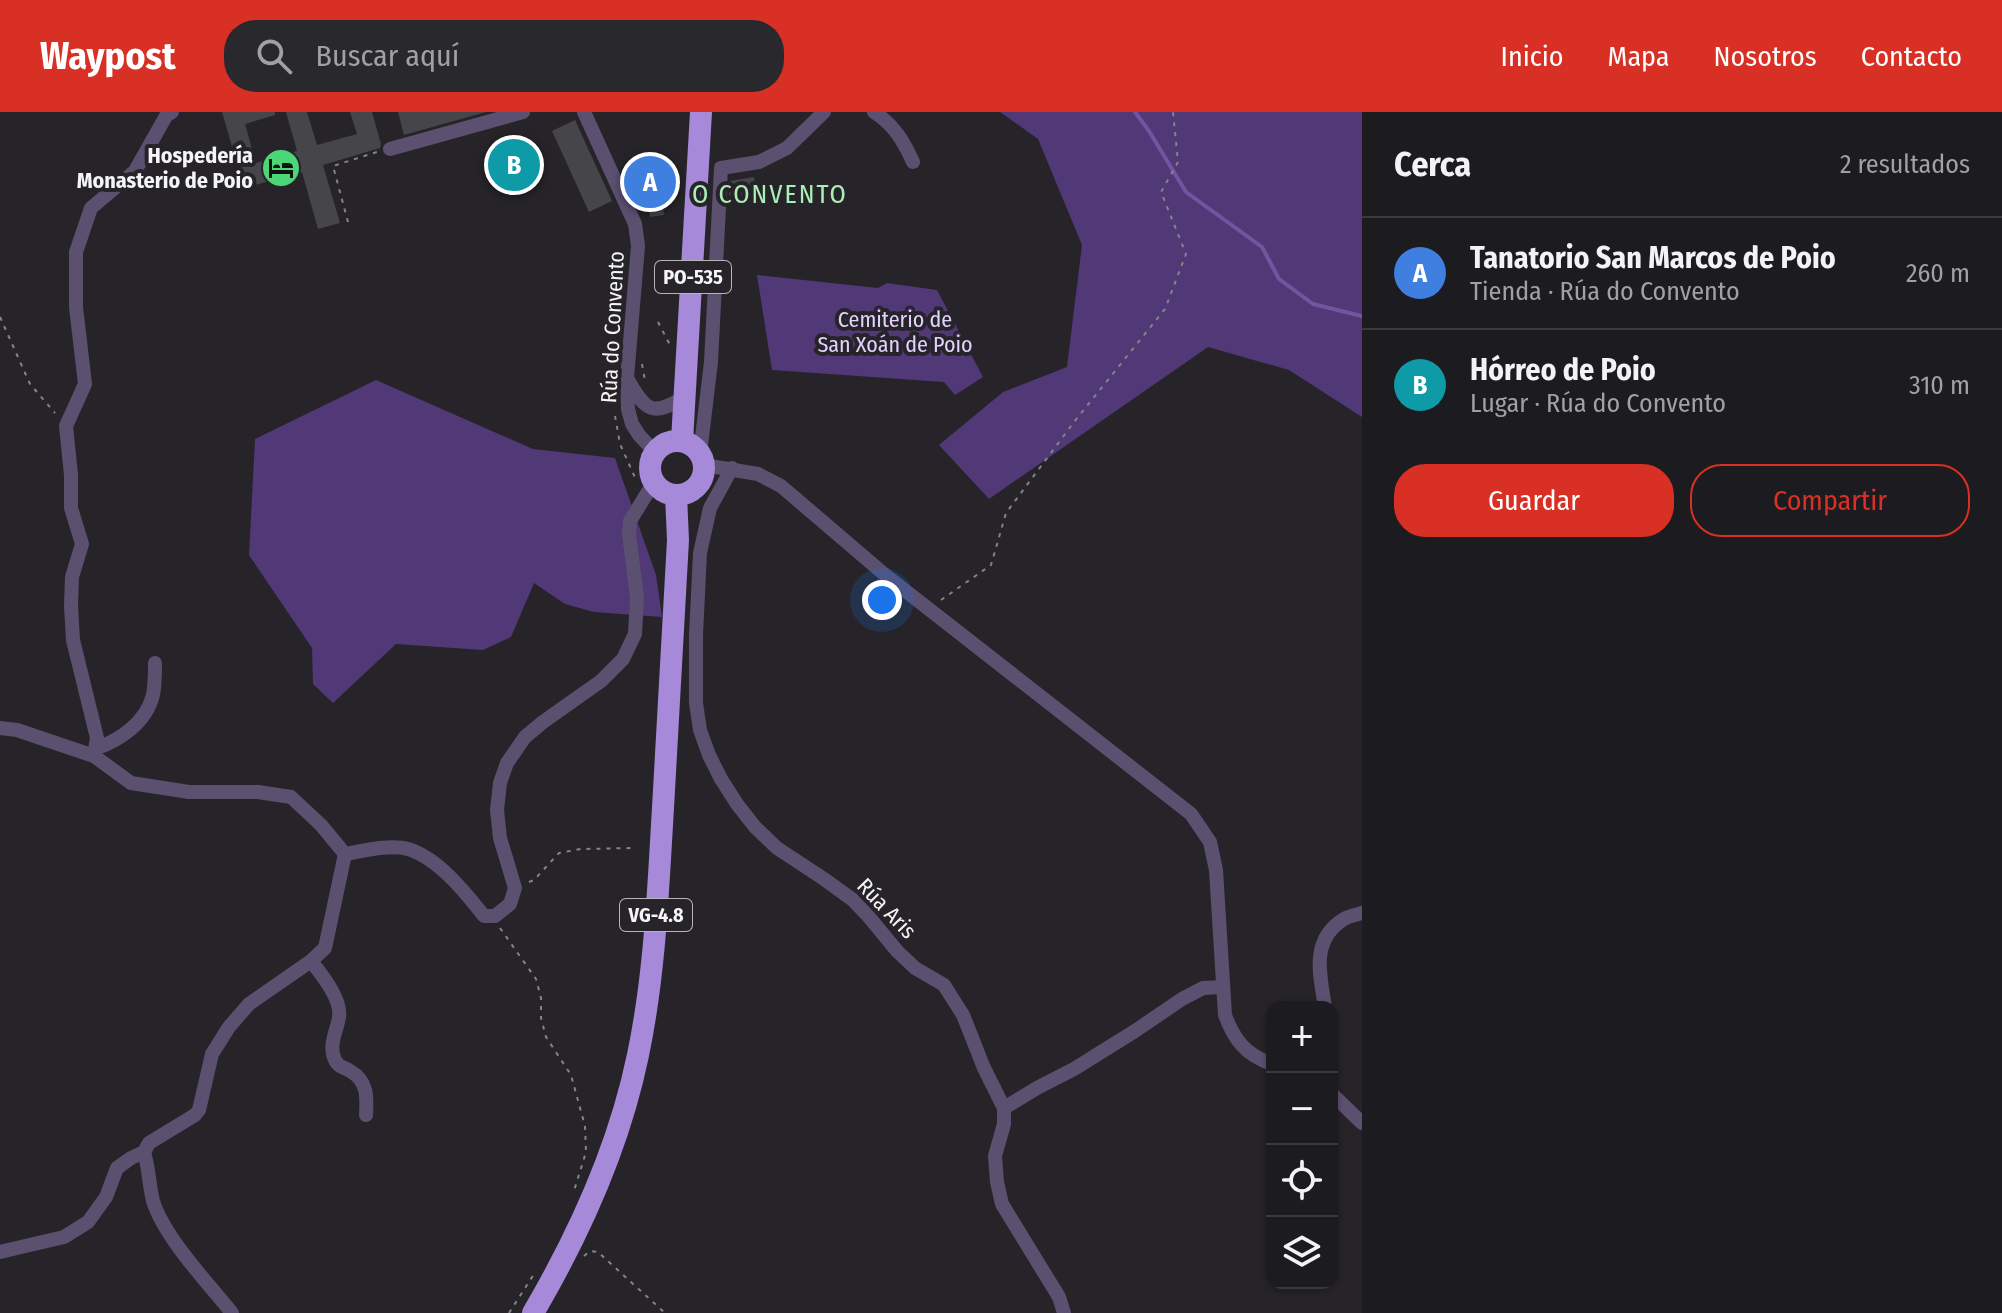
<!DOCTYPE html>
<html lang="es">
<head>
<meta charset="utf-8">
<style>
  body { margin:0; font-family:"Fira Sans Condensed",sans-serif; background:#29282c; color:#f1f3f6 }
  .controls { position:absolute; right:24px; bottom:24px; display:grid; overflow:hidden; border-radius:16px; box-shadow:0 2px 6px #0004 }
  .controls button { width:72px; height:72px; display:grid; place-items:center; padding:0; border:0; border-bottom:2px solid #3a393d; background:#1c1b1f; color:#f1f3f6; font:40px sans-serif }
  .you { position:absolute; left:882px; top:488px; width:28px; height:28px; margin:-20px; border:6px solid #fff; border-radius:50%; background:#1a73e8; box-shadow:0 0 0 12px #1a73e833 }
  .badge { display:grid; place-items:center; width:52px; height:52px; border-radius:50%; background:#d93025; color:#fff; font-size:26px; font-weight:700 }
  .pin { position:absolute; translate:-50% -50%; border:4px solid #fff; box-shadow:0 2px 8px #0006 }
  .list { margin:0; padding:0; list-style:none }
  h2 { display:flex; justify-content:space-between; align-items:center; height:104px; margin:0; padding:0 32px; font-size:34px }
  h2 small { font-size:26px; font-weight:400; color:#a0a1a4 }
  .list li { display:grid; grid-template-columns:52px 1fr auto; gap:24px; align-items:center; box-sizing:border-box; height:112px; padding:0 32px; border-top:2px solid #3a393d }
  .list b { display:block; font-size:30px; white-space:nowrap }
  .list p { margin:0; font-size:26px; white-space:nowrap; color:#a0a1a4 }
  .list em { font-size:26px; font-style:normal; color:#a0a1a4 }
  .actions { display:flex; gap:16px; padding:24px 32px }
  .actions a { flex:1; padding:18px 0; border:2px solid #d93025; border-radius:32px; text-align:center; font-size:28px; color:#d93025 }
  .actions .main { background:#d93025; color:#fff }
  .icon { flex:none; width:44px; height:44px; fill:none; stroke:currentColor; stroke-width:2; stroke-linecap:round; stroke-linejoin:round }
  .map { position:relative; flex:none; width:1362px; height:1201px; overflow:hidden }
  header { display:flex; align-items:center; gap:48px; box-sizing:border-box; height:112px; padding:0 40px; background:#d93025; color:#fff }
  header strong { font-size:38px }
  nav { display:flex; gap:44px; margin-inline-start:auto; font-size:28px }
  .search { width:560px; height:72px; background:#29282c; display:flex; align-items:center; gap:20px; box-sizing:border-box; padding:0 28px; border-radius:32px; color:#a0a1a4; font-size:30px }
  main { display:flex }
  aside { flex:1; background:#1c1b1f }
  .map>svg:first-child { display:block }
  .green { fill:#513877 }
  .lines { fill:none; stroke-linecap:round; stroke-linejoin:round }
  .stream { stroke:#7255a0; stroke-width:4 }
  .building { fill:#46454a }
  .path { stroke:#868489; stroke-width:2; stroke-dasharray:4 6; stroke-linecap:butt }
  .minor { stroke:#5b5070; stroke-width:14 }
  .highway { stroke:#a689d8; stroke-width:22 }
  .labels { text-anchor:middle; stroke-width:8; stroke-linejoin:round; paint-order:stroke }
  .shield { fill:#262429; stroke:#b7b6b9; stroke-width:2 }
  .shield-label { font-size:20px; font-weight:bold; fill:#f5f4f7 }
  .poi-label { font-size:22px; font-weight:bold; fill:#f5f4f7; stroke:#262429; text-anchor:end }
  .park-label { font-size:22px; fill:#e1d3fd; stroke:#262429 }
  .street-label { font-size:22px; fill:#f5f4f7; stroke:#262429 }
  .quarter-label { font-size:26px; letter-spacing:2px; fill:#abeeb8; stroke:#262429 }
</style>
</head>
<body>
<header>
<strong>Waypost</strong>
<div class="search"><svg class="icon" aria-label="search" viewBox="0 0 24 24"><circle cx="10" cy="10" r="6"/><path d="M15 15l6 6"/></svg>Buscar aquí</div>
<nav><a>Inicio</a><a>Mapa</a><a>Nosotros</a><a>Contacto</a></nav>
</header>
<main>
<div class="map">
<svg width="1362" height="1201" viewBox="0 0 1362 1201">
  <rect width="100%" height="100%" fill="#262429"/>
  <!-- green -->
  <g class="green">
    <polygon points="1000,0 1362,0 1362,305 1289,258 1208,235 989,387 939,333 1003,280 1067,255 1082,133 1038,27"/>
    <polygon points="757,163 878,176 887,171 937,178 983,265 955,283 944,270 772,258"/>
    <polygon points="376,268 533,337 615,346 656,463 662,505 594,500 565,492 534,471 511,525 483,538 396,532 333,591 313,572 312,536 249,443 255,327"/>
  </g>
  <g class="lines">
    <!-- stream -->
    <polyline class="stream" points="1135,0 1149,19 1186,80 1262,135 1279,167 1313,192 1362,204"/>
  </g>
  <!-- building -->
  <g class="building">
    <polygon points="222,0 275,0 275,3 245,12 256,51 297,39 286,0 307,0 317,33 357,22 350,0 372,0 381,32 380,36 323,53 340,111 318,117 302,60 244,76"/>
    <polygon points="398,0 486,0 404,23"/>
    <polygon points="575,8 612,89 589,100 552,19"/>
    <polygon points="658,55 664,103 650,105 647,82 642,85 639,58"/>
    <polygon points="754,65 757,84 729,88 730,69"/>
  </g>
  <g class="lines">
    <!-- path -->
    <g class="path">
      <polyline points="348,110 333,54 377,40"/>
      <polyline points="0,205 30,272 55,301"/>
      <polyline points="658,210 670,233"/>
      <polyline points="642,252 645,269"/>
      <polyline points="615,304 620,332 637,370"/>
      <polyline points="941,488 991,453 1006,401 1074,310 1165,197 1186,142 1161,80 1178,50 1173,0"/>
      <polyline points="529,770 534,768 559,741 581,737 635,736"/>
      <polyline points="500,816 536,867 541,886 541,906 546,925 571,963 585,1014 586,1040 573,1082"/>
      <polyline points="584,1144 590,1139 598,1140 665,1201"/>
      <polyline points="509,1201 536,1159"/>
    </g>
    <!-- minor -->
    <g class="minor">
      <polyline points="584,0 635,112 638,134 627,266 628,297 632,312 639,323 655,340"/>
      <path d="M874 0C894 13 903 28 913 50"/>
      <polyline points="390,37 523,0"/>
      <path d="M628 268C646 300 653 305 686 284"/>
      <polyline points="700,342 711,250 721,56 759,50 787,36 824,0"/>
      <path d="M704 353 758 362 781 374 884 462 1191 702 1210 730 1216 758 1225 903C1234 928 1246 943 1272 952"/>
      <polyline points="732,356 710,396 700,441 696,523 696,591 700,618 709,643 721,667 737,692 755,715 777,736 824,767 853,788 869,805 897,839 915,856 944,873 963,903 984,956 1004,996 1004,1012 995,1044 997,1070 1002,1092 1059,1185 1064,1201"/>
      <polyline points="0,616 17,618 94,644 131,671 189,680 258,680 291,685 321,713 345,742"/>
      <path d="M95 637C120 628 146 611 153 583 155 573 155 561 155 551"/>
      <polyline points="94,644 97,626 73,528 71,494 72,465 82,432 71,396 71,363 66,314 85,272 76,195 76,140 91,96 135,59 166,4 172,0"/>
      <path d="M345 742C363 739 391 732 408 737 438 746 465 780 484 804H495L510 792 515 776 500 726 497 698 500 671 507 651 525 625 543 610 601 569 623 547 635 522 637 486 629 422 630 409 654 370"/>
      <path d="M311 849C321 862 342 887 339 905 337 919 328 933 335 948 338 955 344 955 350 959 368 969 367 985 366 1003"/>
      <path d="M1325 895C1320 863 1310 828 1344 807 1349 804 1356 803 1362 801"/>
      <polyline points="1332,982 1362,1011"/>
      <polyline points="1004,996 1037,976 1074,957 1135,919 1182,887 1203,876 1222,875"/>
      <path d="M144 1040C149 1056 149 1073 153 1089 164 1125 208 1171 232 1201"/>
      <polyline points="0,1140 64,1125 88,1110 106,1085 117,1056 131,1046 144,1040 149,1031 195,1003 199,998 212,942 229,915 249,892 311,849 325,836 345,742"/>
    </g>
    <!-- highway -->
    <g class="highway">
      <circle cx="677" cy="356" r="27"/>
      <polyline points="682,329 701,0"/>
      <path d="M533 1201C580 1121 619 1035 638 943 655 862 658 778 663 696 668 607 673 517 678 428L676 383"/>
    </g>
  </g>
  <!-- icons -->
  <defs>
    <symbol id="hotel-disc" viewBox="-11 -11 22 22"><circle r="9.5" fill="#4bd677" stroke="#262429"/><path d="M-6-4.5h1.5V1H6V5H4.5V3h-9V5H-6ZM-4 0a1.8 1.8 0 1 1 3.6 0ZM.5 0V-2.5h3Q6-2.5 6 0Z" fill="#111"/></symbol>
  </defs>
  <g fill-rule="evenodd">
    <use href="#hotel-disc" x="259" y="34" width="44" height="44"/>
  </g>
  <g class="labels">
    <!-- shield labels -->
    <g class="shield">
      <rect x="655" y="149" width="76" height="32" rx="6"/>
      <rect x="620" y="787" width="72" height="32" rx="6"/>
    </g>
    <g class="shield-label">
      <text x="693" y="172">PO-535</text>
      <text x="656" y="810">VG-4.8</text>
    </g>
    <!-- poi labels -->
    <g class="poi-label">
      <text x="253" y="51">Hospedería<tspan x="253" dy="25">Monasterio de Poio</tspan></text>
    </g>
    <!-- park labels -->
    <g class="park-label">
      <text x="895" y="215">Cemiterio de<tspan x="895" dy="25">San Xoán de Poio</tspan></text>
    </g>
    <!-- street labels -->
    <g class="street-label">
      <text transform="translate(612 215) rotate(-87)" y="8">Rúa do Convento</text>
      <text transform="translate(887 796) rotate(46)" y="8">Rúa Aris</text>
    </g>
    <!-- quarter labels -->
    <g class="quarter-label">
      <text x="770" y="91">O CONVENTO</text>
    </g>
  </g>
</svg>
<div class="controls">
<button>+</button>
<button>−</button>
<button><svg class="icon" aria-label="locate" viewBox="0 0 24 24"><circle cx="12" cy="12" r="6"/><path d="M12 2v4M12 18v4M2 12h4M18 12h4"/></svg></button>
<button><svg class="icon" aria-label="layers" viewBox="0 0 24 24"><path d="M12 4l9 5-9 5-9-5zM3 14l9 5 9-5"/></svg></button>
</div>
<div class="you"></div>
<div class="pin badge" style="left:650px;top:70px;background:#3f7fe0">A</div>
<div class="pin badge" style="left:514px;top:53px;background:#0f9aa8">B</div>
</div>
<aside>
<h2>Cerca<small>2 resultados</small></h2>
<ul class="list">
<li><span class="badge" style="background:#3f7fe0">A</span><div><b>Tanatorio San Marcos de Poio</b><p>Tienda · Rúa do Convento</p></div><em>260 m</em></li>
<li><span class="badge" style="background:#0f9aa8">B</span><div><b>Hórreo de Poio</b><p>Lugar · Rúa do Convento</p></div><em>310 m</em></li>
</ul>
<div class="actions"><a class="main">Guardar</a><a>Compartir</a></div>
</aside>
</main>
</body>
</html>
